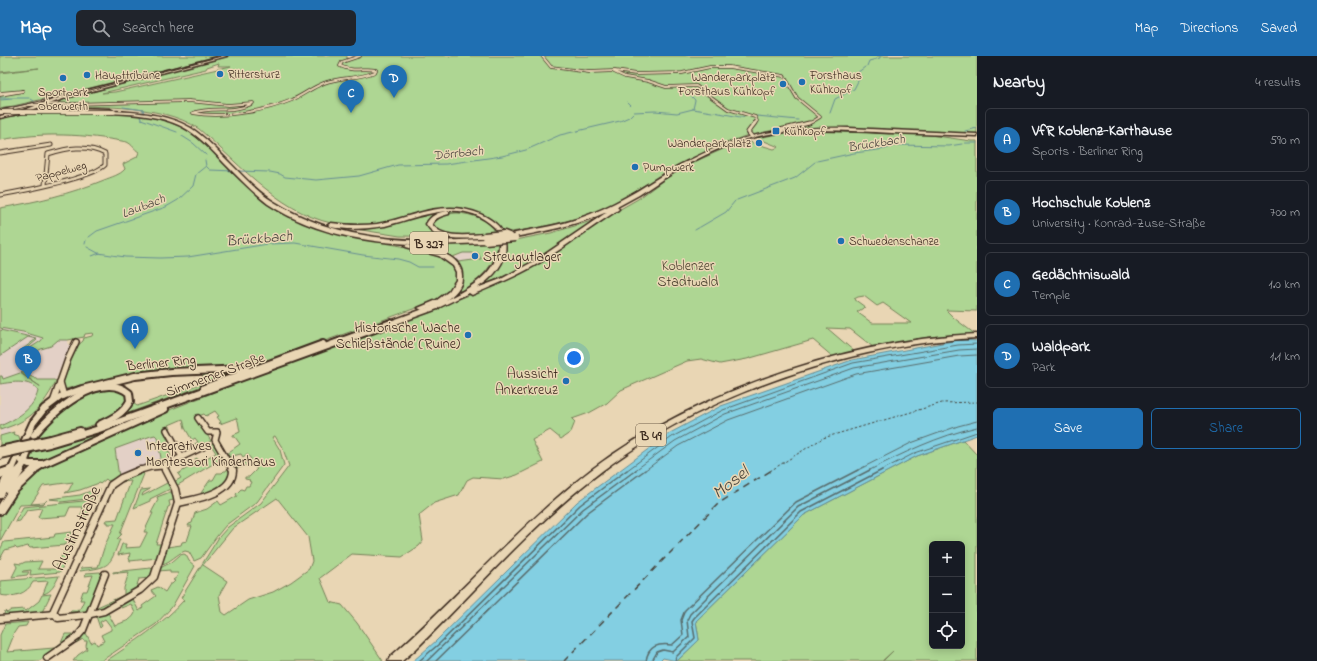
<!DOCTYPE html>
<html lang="en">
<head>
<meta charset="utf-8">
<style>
  body { margin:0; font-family:"Indie Flower",sans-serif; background:#20242c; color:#f1f3f6 }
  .controls { position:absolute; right:12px; bottom:12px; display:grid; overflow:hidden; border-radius:6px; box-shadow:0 2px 10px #0003 }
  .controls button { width:36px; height:36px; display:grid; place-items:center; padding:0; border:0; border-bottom:1px solid #363941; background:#171b24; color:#f1f3f6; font:20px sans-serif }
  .you { position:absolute; left:574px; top:302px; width:14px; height:14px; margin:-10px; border:3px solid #fff; border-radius:50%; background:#1a73e8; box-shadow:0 0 0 6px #1a73e833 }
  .badge { display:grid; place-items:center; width:26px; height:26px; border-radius:50%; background:#1f6fb2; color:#fff; font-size:13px; font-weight:700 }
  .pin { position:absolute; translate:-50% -33px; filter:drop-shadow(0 1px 2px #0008) }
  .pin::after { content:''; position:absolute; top:21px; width:14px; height:12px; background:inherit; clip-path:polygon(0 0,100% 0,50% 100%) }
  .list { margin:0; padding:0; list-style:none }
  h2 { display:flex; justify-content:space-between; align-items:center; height:52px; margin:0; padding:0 16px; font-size:17px }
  h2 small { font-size:13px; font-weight:400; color:#9ea1a6 }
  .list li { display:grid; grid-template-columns:26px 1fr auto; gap:12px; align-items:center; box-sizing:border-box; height:64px; margin:0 8px 8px; padding:0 8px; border:1px solid #363941; border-radius:6px }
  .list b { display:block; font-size:15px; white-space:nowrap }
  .list p { margin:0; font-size:13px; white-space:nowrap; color:#9ea1a6 }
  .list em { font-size:13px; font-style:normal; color:#9ea1a6 }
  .actions { display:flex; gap:8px; padding:12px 16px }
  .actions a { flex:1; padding:9px 0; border:1px solid #1f6fb2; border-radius:6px; text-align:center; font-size:14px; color:#1f6fb2 }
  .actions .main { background:#1f6fb2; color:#fff }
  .icon { flex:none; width:22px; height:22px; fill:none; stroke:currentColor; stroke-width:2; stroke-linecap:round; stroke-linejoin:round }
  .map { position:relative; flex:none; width:977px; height:605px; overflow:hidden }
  header { display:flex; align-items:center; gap:24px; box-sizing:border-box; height:56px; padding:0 20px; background:#1f6fb2; color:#fff }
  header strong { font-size:19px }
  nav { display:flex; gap:22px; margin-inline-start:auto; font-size:14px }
  .search { width:280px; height:36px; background:#20242c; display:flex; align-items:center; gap:10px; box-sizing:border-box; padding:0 14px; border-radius:6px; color:#9ea1a6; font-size:15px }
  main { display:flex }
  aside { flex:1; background:#171b24 }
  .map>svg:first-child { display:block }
  .built { fill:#e3d0c6 }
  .green { fill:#aed693; stroke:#748058; fill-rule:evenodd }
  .water { fill:#83cfe2; stroke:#668d94 }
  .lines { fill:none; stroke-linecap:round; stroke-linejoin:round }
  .shore-far1 { stroke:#586c6c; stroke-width:1 }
  .shore { stroke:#586c6c; stroke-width:1.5 }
  .stream { stroke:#668d94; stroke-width:1 }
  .ferry-far1 { stroke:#46433b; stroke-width:1; stroke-dasharray:2.5 2; stroke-linecap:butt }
  .ferry { stroke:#46433b; stroke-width:1.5; stroke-dasharray:7 5.5; stroke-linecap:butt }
  .street-far3-casing { stroke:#3b2a1e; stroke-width:3.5 }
  .street-far2-casing { stroke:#3b2a1e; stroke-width:5 }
  .street-far1-casing { stroke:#3b2a1e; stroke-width:8 }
  .street-casing { stroke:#3b2a1e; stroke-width:9 }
  .secondary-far2-casing { stroke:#3b2a1e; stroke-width:8 }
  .secondary-far1-casing { stroke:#3b2a1e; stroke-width:10 }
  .secondary-casing { stroke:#3b2a1e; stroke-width:12 }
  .primary-casing { stroke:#3b2a1e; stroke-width:3 }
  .highway-casing { stroke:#3b2a1e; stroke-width:3 }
  .street-far3 { stroke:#e9d6b4; stroke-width:2 }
  .street-far2 { stroke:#e9d6b4; stroke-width:3 }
  .street-far1 { stroke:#e9d6b4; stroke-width:5 }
  .street { stroke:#e9d6b4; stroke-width:6 }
  .secondary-far2 { stroke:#e9d6b4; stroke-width:5 }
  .secondary-far1 { stroke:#e9d6b4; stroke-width:6 }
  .secondary { stroke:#e9d6b4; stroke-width:8 }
  .primary { fill:#e9d6b4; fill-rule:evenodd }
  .highway { fill:#e9d6b4; fill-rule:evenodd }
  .rail { stroke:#3b2a1e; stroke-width:1 }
  .secondary-bridge-casing { stroke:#3b2a1e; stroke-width:10; stroke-linecap:butt }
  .highway-bridge-far1-casing { stroke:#3b2a1e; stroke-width:5.5; stroke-linecap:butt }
  .highway-bridge-casing { stroke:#3b2a1e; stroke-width:9; stroke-linecap:butt }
  .secondary-bridge { stroke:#e9d6b4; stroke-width:6 }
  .highway-bridge-far1 { stroke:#e9d6b4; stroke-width:4 }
  .highway-bridge { stroke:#e9d6b4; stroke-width:6 }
  .poi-dot { fill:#1f6fb2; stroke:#e9d6b4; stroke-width:1.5 }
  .labels { text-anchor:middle; stroke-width:3; stroke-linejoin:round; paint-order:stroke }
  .far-poi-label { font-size:12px; fill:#3b2a1e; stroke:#e9d6b4; text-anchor:start }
  .far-street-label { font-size:12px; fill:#3b2a1e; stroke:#e9d6b4 }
  .far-water-label { font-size:13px; font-style:italic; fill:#46433b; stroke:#e9d6b4 }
  .shield { fill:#e9d6b4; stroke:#6f5e4b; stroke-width:1 }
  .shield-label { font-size:13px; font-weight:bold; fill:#3b2a1e }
  .poi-label { font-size:14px; fill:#3b2a1e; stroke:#e9d6b4; text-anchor:start }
  .park-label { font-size:14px; fill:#4c4430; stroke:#e9d6b4 }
  .street-label { font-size:14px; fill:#3b2a1e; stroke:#e9d6b4 }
  .water-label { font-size:15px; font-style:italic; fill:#46433b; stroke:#e9d6b4 }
  .near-street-label { font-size:17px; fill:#3b2a1e; stroke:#e9d6b4 }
  .near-water-label { font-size:18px; font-style:italic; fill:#46433b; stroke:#e9d6b4 }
</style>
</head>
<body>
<header>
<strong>Map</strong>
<div class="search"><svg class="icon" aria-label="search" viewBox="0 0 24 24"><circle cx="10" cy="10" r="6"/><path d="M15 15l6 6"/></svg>Search here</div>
<nav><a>Map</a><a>Directions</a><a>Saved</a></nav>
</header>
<main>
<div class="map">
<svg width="977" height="605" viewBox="0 0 977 605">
  <rect width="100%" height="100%" fill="#e9d6b4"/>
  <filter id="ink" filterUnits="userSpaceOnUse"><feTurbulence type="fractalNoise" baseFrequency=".025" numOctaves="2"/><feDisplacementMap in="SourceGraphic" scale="8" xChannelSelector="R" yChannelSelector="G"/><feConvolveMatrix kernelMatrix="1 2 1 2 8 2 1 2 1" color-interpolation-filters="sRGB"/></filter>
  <g filter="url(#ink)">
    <!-- built -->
    <g class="built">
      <polygon points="217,0 223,0 60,41 0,54 0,53 62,39"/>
      <polygon points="463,197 478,197 481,203 458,206 457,204 455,204 456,201"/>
      <polygon points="0,272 68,284 67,287 70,289 52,333 40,346 9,369 10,377 0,380"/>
      <polygon points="155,379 157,381 161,402 159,404 153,409 119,421 115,393"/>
    </g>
    <!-- green -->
    <g class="green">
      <polygon points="0,0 217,0 105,29 0,53 0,17 39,12 0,16"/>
      <path d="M227 0H347V4L359 0H977V78L831 72 795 73 791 70 752 79 750 76H747L746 78 748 79C718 90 687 103 660 119 642 130 626 142 607 151 574 165 540 172 504 177 489 153 452 149 426 155 409 158 392 166 374 169 365 171 353 170 343 169 285 163 241 109 199 73 160 46 87 51 41 50L74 49V48L51 47ZM219 7 218 10H231L115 36 102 37 206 13 207 11Z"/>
      <path d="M94 57C125 57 161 59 188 75 206 85 218 103 231 116 255 139 279 158 310 170 336 179 364 183 390 188 407 191 425 194 440 200 445 202 451 207 454 212 464 230 440 242 427 248L261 308 248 311 135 317 65 333 62 329C64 317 72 292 83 285L84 282 92 280 93 277 85 278 84 281 68 284H58L51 290 41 293 24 304 29 295 27 294 41 285 43 282 23 276 0 272V152C36 146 70 138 104 124 111 121 120 119 125 113L123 108 137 101 139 96C134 93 133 89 127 86 85 78 43 76 0 84V62L19 58Z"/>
      <path d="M816 75 923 78 971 85H977V255L946 254 954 262 975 278C941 278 907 284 873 291L850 273 827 272 855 296 833 301 813 284 747 303 720 308 701 303 687 305 621 334 607 347 589 357 572 363 575 366 571 376 561 383 550 374 532 384 543 406 517 419 504 423 473 421 467 424 459 439 434 447 419 459 423 485 419 490 402 501 352 498 320 522 330 546 342 549 357 567 383 605H106C134 586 162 569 184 544L181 542 219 481 228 471 261 447 289 410 283 393 275 380 272 381 280 394 284 409 257 446 226 469 217 480 201 502 194 505 189 496 185 495C176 498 171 506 162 508L167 491 181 489 182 486 187 485 192 470H188L189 468 192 467 195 457 207 453 218 445 221 449 237 440 236 438 241 433 244 434 246 430H249L251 426 249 425 250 424 245 423V421H249L257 413 255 412 257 409 251 407 236 413 233 409 236 407 238 409 250 405 251 403 247 398 243 401 241 398 228 401 229 398H226L240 388 235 381H233V379L240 376 238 365 236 362 220 368 219 367 221 366 217 361 219 360 215 355 206 360 204 358 196 361 211 385 195 393 193 389 198 386 195 382 192 384 185 372 183 363 169 369 171 372 169 373 167 370 164 371 169 380 166 382H170L168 385 164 388 173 403 165 407 153 409 161 402 157 381 155 379 151 380 115 393 119 421 108 425 106 423 100 428 99 427 80 434 65 437 69 434 73 426 43 430 31 448 44 447 47 444 43 448 20 449 0 485V458L5 447 33 416 152 361 287 307 499 228 498 227 519 217 594 168 638 143 669 120 694 106 737 87 746 85 774 93 779 91 757 82 784 77ZM864 240 877 250 883 247 911 267H872L857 256 865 251 854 243 858 241ZM277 442 308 481 312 505 309 513 291 526 273 536 248 544 226 559 222 556 219 539 227 525 203 509 233 472Z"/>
      <polygon points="451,154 465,156 440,158 427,170 433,176 456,181 400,180 355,173 418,158"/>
      <path d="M457 157C472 158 489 163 496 177L460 179 436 176 431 166 432 164 446 158Z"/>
      <path d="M595 164 548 197 513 216 476 232C490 219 508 208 505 186L551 177Z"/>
      <path d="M399 187 453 189 498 187C495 215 472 230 449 241L459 229 455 204H457L458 206 481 203 478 197H463L450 202 415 190Z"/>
      <polygon points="0,274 36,282 37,284 25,294 23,293 36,283 28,281 0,300"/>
      <polygon points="243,315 120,360 133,347 137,350 197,329 204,319 211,316"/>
      <path d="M22 316 38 324H54L56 325C49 340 38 356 24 364 16 369 8 371 0 374V370C16 363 34 353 38 335 31 323 12 326 0 328V320H2L3 323 20 317 41 331 21 317Z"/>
      <path d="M109 334H118L126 337 128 346C124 350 121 354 117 357 99 371 59 378 37 384 50 356 79 338 109 334Z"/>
      <polygon points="152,357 48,403 34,406 28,402 31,397 76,384"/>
      <polygon points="14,376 13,378 19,380 20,385 19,387 0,392 0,380"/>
      <path d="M963 384 977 399V605H883L893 595 882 605H677L699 584 696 565 804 459 917 400ZM932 488H962V590H932Z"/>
      <polygon points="213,387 223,402 178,429 175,429 174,426 181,422 178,418 194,408 196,406 195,403 197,402 199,406 216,397 211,389 206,392 205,391"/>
      <polygon points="226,408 231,414 227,425 220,429 220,431 209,438 202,439 201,437 210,424 213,424 217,417 222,417 224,415 226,415 228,412"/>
      <path d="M143 417 144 418 120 478H122L117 483H120C109 511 111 511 80 515L81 512 98 511 105 489 115 468H108V466H105L106 464 117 463 131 425 122 426 120 424Z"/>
      <polygon points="169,426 172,432 150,443 150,445 134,452 141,434 150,433 143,437 142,440"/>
      <polygon points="96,433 91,440 95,440 98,433 100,433 95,442 61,446 59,444 49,443 80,439"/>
      <polygon points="170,436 173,436 174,444 169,445 170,450 168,451 156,488 162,488 157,502 130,505 129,502 130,497 118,499 122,488 126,488 125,492 140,491 147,477 147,476 144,476 153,457 151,457 158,444 157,441"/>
      <polygon points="94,444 86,461 79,462 83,454 82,451 70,451 66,460 39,462 38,461 42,452 27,454 20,465 15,466 23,451"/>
      <polygon points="72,476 70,482 77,482 76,484 68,485 65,489 30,492 28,490 17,493 15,491 5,494 0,503 0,494 4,486 54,481 55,478"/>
      <polygon points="74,488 60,516 30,519 31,514 23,515 22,516 29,516 27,519 12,521 17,511 15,507 21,508 25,506 42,505 38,513 55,513 67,489"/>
      <path d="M184 498 186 499 189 505 195 510 172 551 156 568 101 605H73L78 599 87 593 86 590 87 585H84L83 583 76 587 75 584 85 575 91 587 95 585 97 589 104 585 101 579 111 574V571L105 563 100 566 102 570 100 572 96 560 108 557 115 570C123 565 131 566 135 557L131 548 121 552V549L132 542 139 555 143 552 142 550 156 540 151 534 158 531 165 536 170 528H172L175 525 173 524 177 521 178 517H170V514L158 515 160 512 172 506 180 499Z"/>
      <path d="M151 512 153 514 149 522 139 523 137 529H143C132 536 108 555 95 552L124 539V532L129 516 118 517 117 516 113 517V516Z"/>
      <polygon points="100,516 103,519 88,555 70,556 71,554 80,553 84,544 80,544 83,535 87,535 93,519 85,520 86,517"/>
      <path d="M59 520C55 528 52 536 43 538L48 525 33 526C27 538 13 542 0 539V525Z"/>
      <polygon points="51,538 41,558 3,561 5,555 7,557 11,554 24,553 26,555 39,545 42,539"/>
      <polygon points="28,566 26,570 18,571 12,580 13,581 7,596 54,592 61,587 65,578 73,578 75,580 49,597 49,598 39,605 0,605 0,579 5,568"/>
    </g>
    <!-- water -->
    <polygon class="water" points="958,284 977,285 977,379 917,400 804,459 696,565 699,584 677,605 663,602 660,605 413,605 436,585 577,446 670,377 721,350 852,304"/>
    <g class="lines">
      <!-- shore-far1 -->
      <g class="shore-far1">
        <polyline points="626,415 672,381 723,354 853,307 958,289 977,288"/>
        <polyline points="634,415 675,385 725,358 854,312 959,294 977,293"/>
        <polyline points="644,415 678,390 728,364 856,318 959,300 977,299"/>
        <polyline points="856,415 911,387 958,370 977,365"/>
        <path d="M868 415C903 397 938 380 977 371"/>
        <polyline points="880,415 915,397 977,376"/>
      </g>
      <!-- shore -->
      <g class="shore">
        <polyline points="419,605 439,588 580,449 627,414"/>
        <polyline points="427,605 583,453 636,414"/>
        <polyline points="436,605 587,457 645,414"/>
        <path d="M646 605C648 590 658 587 672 589L683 579 681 564 685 554 796 446 858 414"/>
        <polyline points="652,605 657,596 663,594 673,596 689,581 687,564 690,558 798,451 870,414"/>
        <polyline points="675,605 676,601 695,582 692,565 694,562 801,456 882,414"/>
      </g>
      <!-- stream -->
      <g class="stream">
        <polyline points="867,10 869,5 880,2 880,0"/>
        <polyline points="857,21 857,17 865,11"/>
        <polyline points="0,42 29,42"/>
        <polyline points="31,43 34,45"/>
        <polyline points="0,44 12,43"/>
        <polyline points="627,46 631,50"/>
        <polyline points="123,51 144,54 140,61 141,63 177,76"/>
        <polyline points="693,53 712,56"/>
        <polyline points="714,56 740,61 751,60"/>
        <polyline points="830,57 835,43 854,33 859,23"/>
        <polyline points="757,60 798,64"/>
        <polyline points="965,75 977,72"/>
        <polyline points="182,80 193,87 206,99"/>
        <polyline points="965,87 977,87"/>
        <polyline points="817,105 854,97 885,93 897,89 949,90 962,88"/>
        <polyline points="207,111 210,114 234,115"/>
        <polyline points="238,115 270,116 280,118 285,121 316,124 359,120 398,109 446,108 502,100 526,94 560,79 620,65 629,61 634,56 655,55 677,57 693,53 695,44 692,41"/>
        <polyline points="737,144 795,122 815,106"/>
        <polyline points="695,174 726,156 735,145"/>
        <polyline points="89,181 97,175 166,151 178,144 193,130 196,118 206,110 205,104"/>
        <polyline points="85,188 86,184"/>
        <polyline points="87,191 98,197 125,201 160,202 188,201 268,188 295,187 363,199 398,203 409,206 418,211 433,211"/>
        <polyline points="92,200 100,197"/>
      </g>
      <!-- ferry-far1 -->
      <polyline class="ferry-far1" points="770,415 823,382 942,347 977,346"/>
      <!-- ferry -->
      <polyline class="ferry" points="564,605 719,447 772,414"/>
      <defs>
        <g id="street-far3">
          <polyline points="542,0 551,11 589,16 615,15 636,18 682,17 710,11 729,11 784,20 797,42 820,61 812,66 805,68"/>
          <polyline points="614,16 625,21 648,25 666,31 696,30 728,53 755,61 757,65 754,68"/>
          <polyline points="0,37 23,35 0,39"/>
          <path d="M30 49 189 45 228 49 253 47C234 58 213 50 193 57 222 63 265 55 292 44 303 39 313 31 324 27 341 21 359 23 375 16L376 14C362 11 355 17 340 10L342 6 360 0"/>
          <polyline points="1,55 33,48"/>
        </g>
        <g id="street-far2">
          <polyline points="781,76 780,74 809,67"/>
          <polyline points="752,81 748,76 755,67"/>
          <polyline points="0,97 51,89"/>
          <path d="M0 139C22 135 91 123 105 109V98C87 88 67 92 48 98L45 129"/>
        </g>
        <g id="street-far1">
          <polyline points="60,326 64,340"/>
          <polyline points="53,346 68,303 76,286"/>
          <polyline points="198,362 208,376 217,376 215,384 233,415"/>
          <polyline points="182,401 203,391"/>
          <polyline points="163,410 182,401 167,374"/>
          <polyline points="137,415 151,411 163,410 166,415"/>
        </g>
        <g id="street">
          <path d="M178 447C196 443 233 438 233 414"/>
          <polyline points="52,558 111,429 121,422 140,414"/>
          <polyline points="0,563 55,558 58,562 86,559 104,555 140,534 154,521 178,447 175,433 165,414"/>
          <polyline points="47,602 77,581 83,574 105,518"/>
        </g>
        <polyline id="secondary-far2" points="389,268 436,251"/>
        <g id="secondary-far1">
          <polyline points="204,332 323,288"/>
          <path d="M34 379C51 357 100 313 129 337L130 345C123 358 112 363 99 369"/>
          <polyline points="51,383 80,375"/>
          <polyline points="49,388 99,373 391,267"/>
          <polyline points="22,405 29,408 41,408"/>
          <polyline points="9,415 12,414"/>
          <polyline points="11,415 33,367 44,353 60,341 82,333 135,320 171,316 246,313"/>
          <polyline points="19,415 24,407 30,390"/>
          <polyline points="32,415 43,408 165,353"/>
        </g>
        <g id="secondary">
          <polyline points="0,418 12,414"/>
          <polyline points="8,433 20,414"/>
          <polyline points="0,438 11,414"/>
          <polyline points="0,454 13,434 34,414"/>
        </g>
        <g id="primary">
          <polygon points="222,0 227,0 69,41 23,57 0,62 0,60 21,55 67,39"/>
          <path d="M849 72 977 78V80C949 79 920 78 892 77 848 75 802 71 759 80 725 87 693 104 665 122L661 121C670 113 682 108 692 103 746 75 790 71 849 72Z"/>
          <path d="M977 278V282C848 288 694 342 593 422 528 473 474 536 416 593L402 605H388L390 601C453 546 507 483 571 430 676 342 841 284 977 278Z"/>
        </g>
        <g id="highway">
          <path d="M74 52 110 53 112 54 111 55C138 56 167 58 191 72 205 81 217 94 229 106 243 120 257 136 274 146 338 186 412 187 485 183L488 185 485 187C412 191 331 190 268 148 252 136 238 121 224 107 213 95 202 83 188 74 164 59 133 58 106 57H104V55L75 54H74Z"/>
          <path d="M661 120 666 121 639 139 617 151 619 153 618 154C593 170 569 188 544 204 522 218 498 228 474 238L472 239 469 237 436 253H433V250L422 254 418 252 437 244 449 235 456 224V216L453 210 439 200 406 191 405 190 408 188C426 191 464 197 462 222 462 231 454 239 446 244 470 232 495 219 499 191 500 184 499 176 494 171 462 140 420 161 385 170 373 172 361 173 348 173 342 172 333 173 328 169L331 167C346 169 361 170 377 168 406 163 432 148 463 153 473 155 483 158 491 164 504 173 507 182 505 198 502 212 489 225 477 232L501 223 538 203 607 156C575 170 542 176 509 182L507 181V179C526 174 545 172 564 167 600 157 630 140 661 120Z"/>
          <path d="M447 155 449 156V158C442 160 436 161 432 168 441 183 469 179 484 178L487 180 484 182C465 182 437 187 426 168 431 159 437 157 447 155Z"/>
        </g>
      </defs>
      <!-- street-far3 casing -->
      <use href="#street-far3" class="street-far3-casing"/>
      <!-- street-far2 casing -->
      <use href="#street-far2" class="street-far2-casing"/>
      <!-- street-far1 casing -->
      <use href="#street-far1" class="street-far1-casing"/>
      <!-- street casing -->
      <use href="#street" class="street-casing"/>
      <!-- secondary-far2 casing -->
      <use href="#secondary-far2" class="secondary-far2-casing"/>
      <!-- secondary-far1 casing -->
      <use href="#secondary-far1" class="secondary-far1-casing"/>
      <!-- secondary casing -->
      <use href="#secondary" class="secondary-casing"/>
      <!-- primary casing -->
      <use href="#primary" class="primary-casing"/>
      <!-- highway casing -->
      <use href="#highway" class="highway-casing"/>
      <!-- street-far3 -->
      <use href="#street-far3" class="street-far3"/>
      <!-- street-far2 -->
      <use href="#street-far2" class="street-far2"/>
      <!-- street-far1 -->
      <use href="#street-far1" class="street-far1"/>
      <!-- street -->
      <use href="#street" class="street"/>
      <!-- secondary-far2 -->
      <use href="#secondary-far2" class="secondary-far2"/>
      <!-- secondary-far1 -->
      <use href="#secondary-far1" class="secondary-far1"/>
      <!-- secondary -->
      <use href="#secondary" class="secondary"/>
      <!-- primary -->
      <use href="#primary" class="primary"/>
      <!-- highway -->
      <use href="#highway" class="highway"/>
      <!-- rail -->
      <polyline class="rail" points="0,54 90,34 221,0"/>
      <defs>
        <g id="secondary-bridge">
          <polyline points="0,394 51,383"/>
          <polyline points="0,399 49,388"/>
        </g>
        <polyline id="highway-bridge-far1" points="0,56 114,56"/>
        <g id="highway-bridge">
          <polyline points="484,180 504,178 509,180"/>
          <polyline points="485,185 515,182"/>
        </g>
      </defs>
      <!-- secondary-bridge casing -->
      <use href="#secondary-bridge" class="secondary-bridge-casing"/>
      <!-- highway-bridge-far1 casing -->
      <use href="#highway-bridge-far1" class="highway-bridge-far1-casing"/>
      <!-- highway-bridge casing -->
      <use href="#highway-bridge" class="highway-bridge-casing"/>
      <!-- secondary-bridge -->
      <use href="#secondary-bridge" class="secondary-bridge"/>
      <!-- highway-bridge-far1 -->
      <use href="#highway-bridge-far1" class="highway-bridge-far1"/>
      <!-- highway-bridge -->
      <use href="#highway-bridge" class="highway-bridge"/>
    </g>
  </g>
  <!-- markers -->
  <g class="poi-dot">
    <circle cx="220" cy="18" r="4"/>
    <circle cx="87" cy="19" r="4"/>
    <circle cx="63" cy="22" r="4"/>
    <circle cx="802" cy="26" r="4"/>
    <circle cx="783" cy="28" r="4"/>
    <rect x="772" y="71" width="8" height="8" rx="2"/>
    <circle cx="759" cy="87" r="4"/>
    <circle cx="635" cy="111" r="4"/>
    <circle cx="841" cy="185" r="4"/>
    <circle cx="475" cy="200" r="4"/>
    <circle cx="468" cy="279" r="4"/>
    <circle cx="566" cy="325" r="4"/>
    <circle cx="138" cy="397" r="4"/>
  </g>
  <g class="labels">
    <!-- far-poi labels -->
    <g class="far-poi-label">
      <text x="228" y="22">Rittersturz</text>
      <text x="95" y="23">Haupttribüne</text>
      <text x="810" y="23">Forsthaus<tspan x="810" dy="14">Kühkopf</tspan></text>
      <text x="775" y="25" text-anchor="end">Wanderparkplatz<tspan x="775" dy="14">Forsthaus Kühkopf</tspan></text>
      <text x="63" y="40" text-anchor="middle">Sportpark<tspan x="63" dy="14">Oberwerth</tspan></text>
      <text x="784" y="79">Kühkopf</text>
      <text x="751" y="91" text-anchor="end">Wanderparkplatz</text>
      <text x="643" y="115">Pumpwerk</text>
      <text x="849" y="189">Schwedenschanze</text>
    </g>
    <!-- far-street labels -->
    <g class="far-street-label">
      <text transform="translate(61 115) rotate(-15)" y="4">Pappelweg</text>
    </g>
    <!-- far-water labels -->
    <g class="far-water-label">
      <text transform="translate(876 86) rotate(-9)" y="5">Brückbach</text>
      <text transform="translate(458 96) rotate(-6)" y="5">Dörrbach</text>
      <text transform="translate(143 149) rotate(-21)" y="5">Laubach</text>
    </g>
    <!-- shield labels -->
    <g class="shield">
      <rect x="410" y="176" width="38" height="22" rx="3"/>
      <rect x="636" y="368" width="30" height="22" rx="3"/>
    </g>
    <g class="shield-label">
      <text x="429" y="192">B 327</text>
      <text x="651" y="384">B 49</text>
    </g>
    <!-- poi labels -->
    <g class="poi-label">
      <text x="483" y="205">Streugutlager</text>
      <text x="460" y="276" text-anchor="end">Historische 'Wache<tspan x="460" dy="16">Schießstände' (Ruine)</tspan></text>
      <text x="558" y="322" text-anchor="end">Aussicht<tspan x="558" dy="16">Ankerkreuz</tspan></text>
      <text x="146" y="394">Integratives<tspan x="146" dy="16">Montessori Kinderhaus</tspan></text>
    </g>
    <!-- park labels -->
    <g class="park-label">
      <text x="688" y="214">Koblenzer<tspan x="688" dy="16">Stadtwald</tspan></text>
    </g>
    <!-- street labels -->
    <g class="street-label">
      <text transform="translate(161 306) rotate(-6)" y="5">Berliner Ring</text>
      <text transform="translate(215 318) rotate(-20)" y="5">Simmerner Straße</text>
    </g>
    <!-- water labels -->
    <g class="water-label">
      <text transform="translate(259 182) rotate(-5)" y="5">Brückbach</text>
    </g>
    <!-- near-street labels -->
    <g class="near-street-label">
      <text transform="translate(76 472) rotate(-65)" y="6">Austinstraße</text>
    </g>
    <!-- near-water labels -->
    <g class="near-water-label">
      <text transform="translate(730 426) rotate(-38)" y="6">Mosel</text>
    </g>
  </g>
</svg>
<div class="controls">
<button>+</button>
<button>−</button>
<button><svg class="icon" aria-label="locate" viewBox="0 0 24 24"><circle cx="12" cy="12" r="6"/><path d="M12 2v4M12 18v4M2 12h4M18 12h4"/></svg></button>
</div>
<div class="you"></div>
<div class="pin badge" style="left:135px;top:293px">A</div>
<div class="pin badge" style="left:28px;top:323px">B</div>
<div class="pin badge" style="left:351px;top:57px">C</div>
<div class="pin badge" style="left:394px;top:42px">D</div>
</div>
<aside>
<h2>Nearby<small>4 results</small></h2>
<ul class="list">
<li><span class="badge">A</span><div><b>VfR Koblenz-Karthause</b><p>Sports · Berliner Ring</p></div><em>590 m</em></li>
<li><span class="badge">B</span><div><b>Hochschule Koblenz</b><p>University · Konrad-Zuse-Straße</p></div><em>700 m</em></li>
<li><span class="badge">C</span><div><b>Gedächtniswald</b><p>Temple</p></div><em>1.0 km</em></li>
<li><span class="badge">D</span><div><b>Waldpark</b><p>Park</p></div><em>1.1 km</em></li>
</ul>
<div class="actions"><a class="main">Save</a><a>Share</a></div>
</aside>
</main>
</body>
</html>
